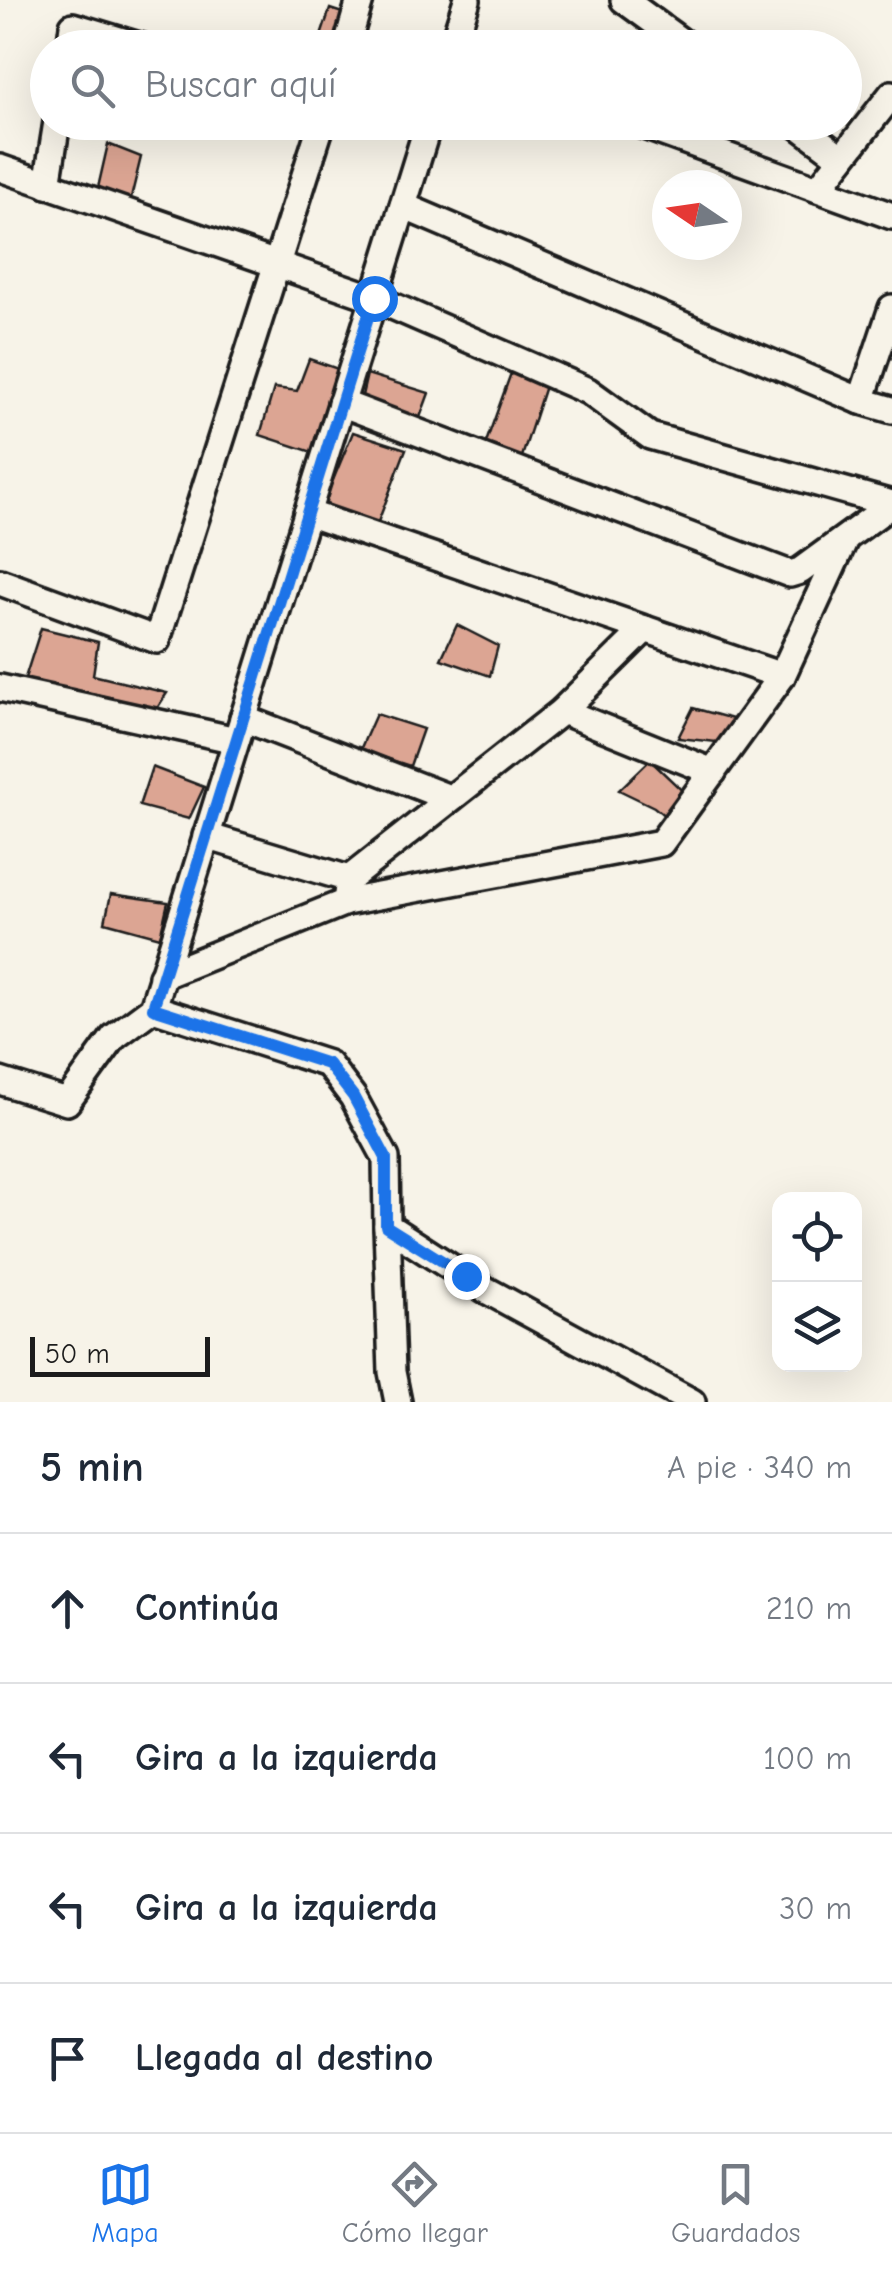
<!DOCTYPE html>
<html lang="es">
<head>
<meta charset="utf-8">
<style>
  body { margin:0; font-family:"Comic Neue",sans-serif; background:#f2f2f3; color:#1f2937 }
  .controls { position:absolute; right:30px; bottom:30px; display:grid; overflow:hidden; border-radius:20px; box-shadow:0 10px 40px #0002 }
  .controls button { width:90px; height:90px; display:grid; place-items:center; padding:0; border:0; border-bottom:2px solid #e0e1e3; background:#fff; color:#1f2937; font:50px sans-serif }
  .compass { position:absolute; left:652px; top:170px; width:90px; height:90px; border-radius:50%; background:#fff; box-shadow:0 10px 40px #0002; rotate:283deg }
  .scale { position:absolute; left:30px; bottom:25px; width:180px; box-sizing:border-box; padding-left:10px; border:5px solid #1c1c1c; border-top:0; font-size:28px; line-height:35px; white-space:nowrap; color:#1c1c1c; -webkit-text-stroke:8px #f7f3e8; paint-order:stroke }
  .stop { position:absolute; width:30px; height:30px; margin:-22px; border:8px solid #1a73e8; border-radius:50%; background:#fff }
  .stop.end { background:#1a73e8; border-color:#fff; box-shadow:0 2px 10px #0008 }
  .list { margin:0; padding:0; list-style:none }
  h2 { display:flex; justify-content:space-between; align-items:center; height:130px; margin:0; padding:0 40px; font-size:42px }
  h2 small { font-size:32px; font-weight:400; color:#747a83 }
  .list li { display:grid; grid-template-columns:65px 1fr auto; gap:30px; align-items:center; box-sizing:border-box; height:150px; padding:0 40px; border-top:2px solid #e0e1e3 }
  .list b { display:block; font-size:38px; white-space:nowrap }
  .list em { font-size:32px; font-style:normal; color:#747a83 }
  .icon { flex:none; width:55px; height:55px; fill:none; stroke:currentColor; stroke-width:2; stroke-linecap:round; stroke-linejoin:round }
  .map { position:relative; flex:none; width:892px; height:1402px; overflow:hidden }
  .search { position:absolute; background:#fff; box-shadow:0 10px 40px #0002; left:30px; right:30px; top:30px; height:110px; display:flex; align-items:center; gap:25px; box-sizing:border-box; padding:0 35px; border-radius:55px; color:#747a83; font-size:38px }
  .sheet { height:730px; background:#fff }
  nav { display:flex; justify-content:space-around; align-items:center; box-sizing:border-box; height:140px; border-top:2px solid #e0e1e3; background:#fff; font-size:28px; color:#747a83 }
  nav a { display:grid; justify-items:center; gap:5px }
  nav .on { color:#1a73e8 }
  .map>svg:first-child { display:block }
  .building { fill:#dca593; stroke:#1c1c1c; stroke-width:2.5 }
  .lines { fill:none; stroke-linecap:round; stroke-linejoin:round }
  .street-casing { stroke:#1c1c1c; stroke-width:32 }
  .street { stroke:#f7f3e8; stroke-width:25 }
  .route { stroke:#1a73e8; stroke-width:12 }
</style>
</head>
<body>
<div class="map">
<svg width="892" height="1402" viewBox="0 0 892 1402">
  <rect width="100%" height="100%" fill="#f7f3e8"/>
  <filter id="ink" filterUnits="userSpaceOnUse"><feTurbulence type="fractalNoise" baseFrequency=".01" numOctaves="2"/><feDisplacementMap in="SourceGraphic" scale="20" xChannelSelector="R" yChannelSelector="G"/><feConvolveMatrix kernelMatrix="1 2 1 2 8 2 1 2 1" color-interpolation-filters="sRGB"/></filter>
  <g filter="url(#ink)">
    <!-- building -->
    <g class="building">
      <polygon points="330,9 355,17 346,48 317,48"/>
      <polygon points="108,144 141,157 131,198 97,192"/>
      <polygon points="309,359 341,370 312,452 260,435 274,388 297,391"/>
      <polygon points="511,373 546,383 521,460 484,448"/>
      <polygon points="367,374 429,393 415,431 361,400"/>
      <polygon points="353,432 406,449 373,535 321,509"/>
      <polygon points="457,625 498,646 490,676 441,659"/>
      <polygon points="41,628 98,642 93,675 167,693 156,710 95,694 84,706 25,678"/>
      <polygon points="693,708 740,721 726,743 678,738"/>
      <polygon points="376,714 423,729 410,766 360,750"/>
      <polygon points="650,760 692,800 666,817 654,807 619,790"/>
      <polygon points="152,767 204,787 189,819 139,806"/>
      <polygon points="111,894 168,902 160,937 105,922"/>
    </g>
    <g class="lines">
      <defs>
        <g id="street">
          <polyline points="624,0 690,48"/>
          <polyline points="70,48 73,26 146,48"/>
          <polyline points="346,48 360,0"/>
          <polyline points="452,48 467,0"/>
          <polyline points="633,122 892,216"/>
          <polyline points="794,122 842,158"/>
          <polyline points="0,168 374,298 588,391 650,436 892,504"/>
          <polyline points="47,185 57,122"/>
          <polyline points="818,189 892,94"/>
          <polyline points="403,206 861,401 892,410"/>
          <polyline points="861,401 892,308"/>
          <polyline points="341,403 790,574 800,571 892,504"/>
          <polyline points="307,513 782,676"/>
          <polyline points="0,582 157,640 322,122"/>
          <polyline points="0,688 236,740"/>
          <polyline points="562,711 713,772"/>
          <polyline points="243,718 449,798"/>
          <polyline points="206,836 349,879"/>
          <polyline points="346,902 661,843 782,676 845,539"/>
          <polyline points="162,976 346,902 349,879 562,711 645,629"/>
          <polyline points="153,1008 328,1064 353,1097 386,1158 387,1226 486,1290 692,1402"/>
          <polyline points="0,1081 67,1102 114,1037 153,1008 429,122"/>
          <polyline points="387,1226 392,1372 398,1402"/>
        </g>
      </defs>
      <!-- street casing -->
      <use href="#street" class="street-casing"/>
      <!-- street -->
      <use href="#street" class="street"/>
    </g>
  </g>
  <g class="lines" filter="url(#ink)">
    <!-- route -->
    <polyline class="route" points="374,298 153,1008 328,1064 353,1096 386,1158 386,1226 466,1276"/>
  </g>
</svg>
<div class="controls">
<button><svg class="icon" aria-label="locate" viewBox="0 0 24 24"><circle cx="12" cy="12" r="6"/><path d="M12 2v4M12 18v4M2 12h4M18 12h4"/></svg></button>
<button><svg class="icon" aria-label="layers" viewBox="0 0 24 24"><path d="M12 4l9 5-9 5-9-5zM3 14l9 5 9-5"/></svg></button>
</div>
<svg class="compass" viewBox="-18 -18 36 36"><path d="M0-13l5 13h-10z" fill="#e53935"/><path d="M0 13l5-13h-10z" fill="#747a83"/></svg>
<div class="scale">50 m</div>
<div class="stop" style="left:374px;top:298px"></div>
<div class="stop end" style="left:466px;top:1276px"></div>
<div class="search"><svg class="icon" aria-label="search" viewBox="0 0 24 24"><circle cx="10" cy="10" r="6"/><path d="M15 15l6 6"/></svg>Buscar aquí</div>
</div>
<section class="sheet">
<h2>5 min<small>A pie · 340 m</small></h2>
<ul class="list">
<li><svg class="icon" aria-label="ahead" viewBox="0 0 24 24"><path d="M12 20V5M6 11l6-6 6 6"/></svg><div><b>Continúa</b></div><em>210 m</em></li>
<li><svg class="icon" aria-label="left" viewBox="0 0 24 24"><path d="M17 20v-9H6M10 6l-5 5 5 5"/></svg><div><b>Gira a la izquierda</b></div><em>100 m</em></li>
<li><svg class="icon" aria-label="left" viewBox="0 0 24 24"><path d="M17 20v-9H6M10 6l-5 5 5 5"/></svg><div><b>Gira a la izquierda</b></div><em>30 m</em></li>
<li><svg class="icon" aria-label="arrive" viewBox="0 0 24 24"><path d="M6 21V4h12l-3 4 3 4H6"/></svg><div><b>Llegada al destino</b></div></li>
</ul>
</section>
<nav>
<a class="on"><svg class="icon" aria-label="map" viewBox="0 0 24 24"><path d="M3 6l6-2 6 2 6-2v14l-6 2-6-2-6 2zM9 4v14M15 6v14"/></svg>Mapa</a>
<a><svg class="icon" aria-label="directions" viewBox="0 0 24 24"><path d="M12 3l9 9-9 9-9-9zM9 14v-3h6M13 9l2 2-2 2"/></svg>Cómo llegar</a>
<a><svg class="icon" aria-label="saved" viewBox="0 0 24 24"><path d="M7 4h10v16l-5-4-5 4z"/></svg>Guardados</a>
</nav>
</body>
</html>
